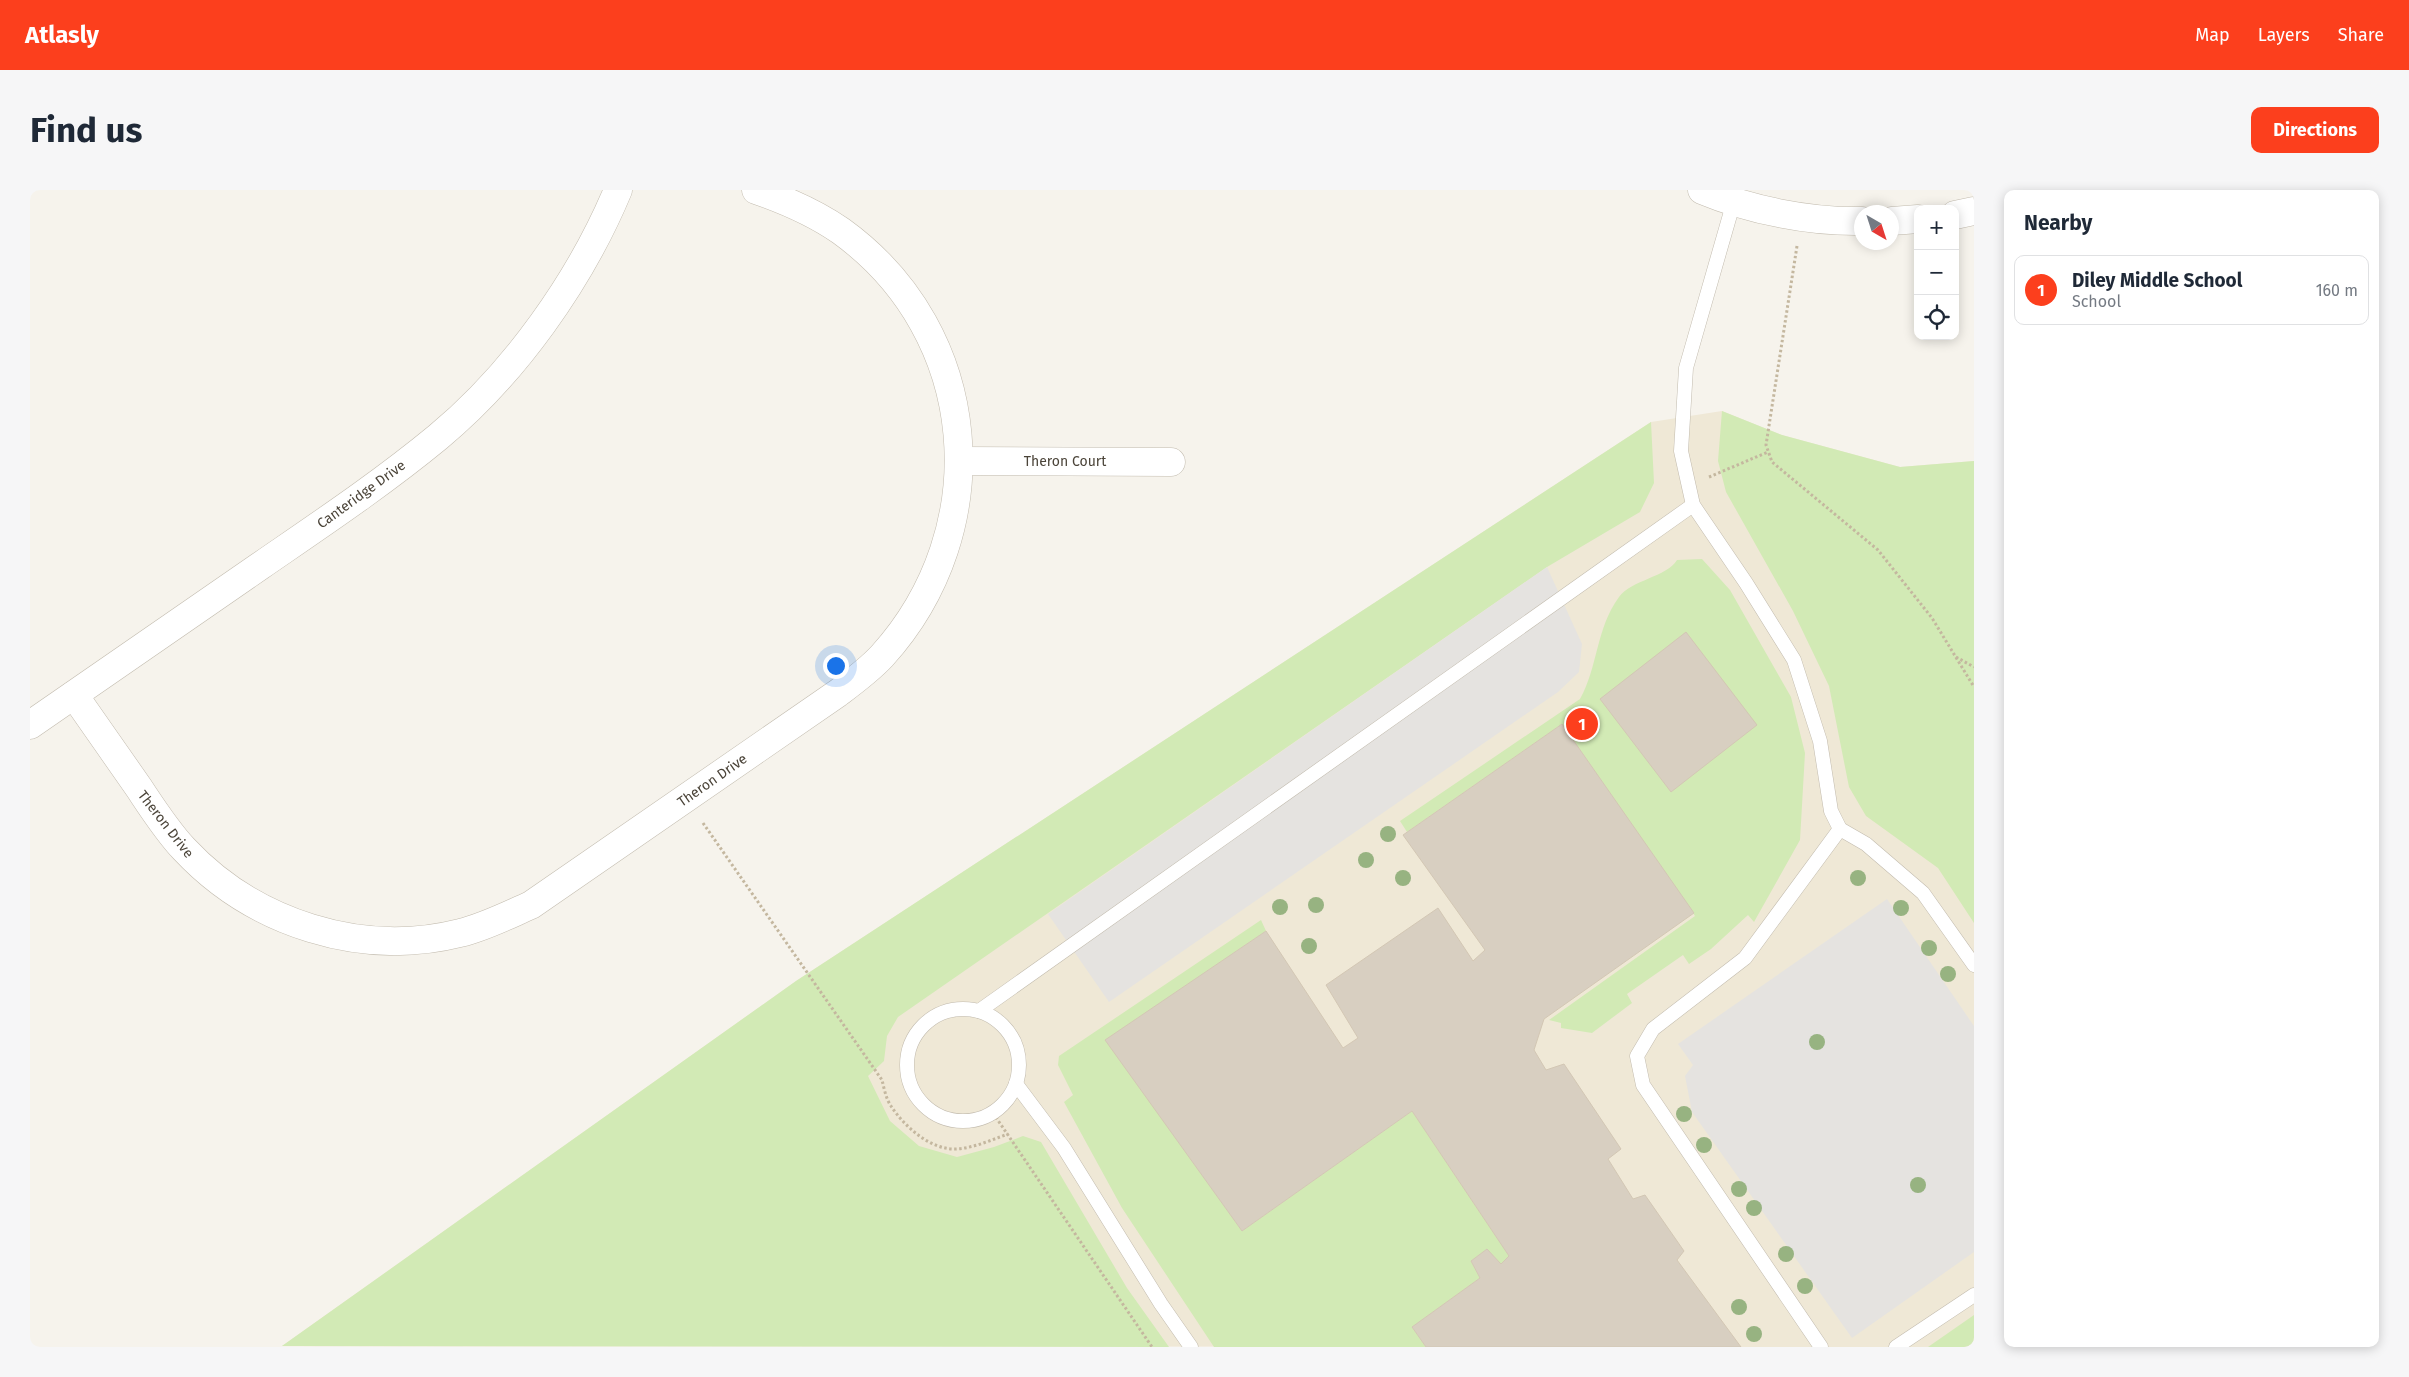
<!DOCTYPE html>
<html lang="en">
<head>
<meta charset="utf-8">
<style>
  body { margin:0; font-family:"Fira Sans",sans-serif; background:#f6f6f7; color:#1f2937 }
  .controls { position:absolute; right:15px; top:15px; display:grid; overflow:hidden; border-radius:10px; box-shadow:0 2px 12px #0003 }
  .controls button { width:45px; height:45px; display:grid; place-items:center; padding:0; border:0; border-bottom:1px solid #e0e1e3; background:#fff; color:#1f2937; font:25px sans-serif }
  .compass { position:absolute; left:1824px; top:15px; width:45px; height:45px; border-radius:50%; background:#fff; box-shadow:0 2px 12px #0003; rotate:141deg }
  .you { position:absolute; left:805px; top:475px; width:18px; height:18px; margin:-12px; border:4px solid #fff; border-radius:50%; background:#1a73e8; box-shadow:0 0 0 8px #1a73e833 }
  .badge { display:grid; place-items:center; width:32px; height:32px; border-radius:50%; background:#fc3f1d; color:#fff; font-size:16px; font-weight:700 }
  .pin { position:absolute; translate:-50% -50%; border:2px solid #fff; box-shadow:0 1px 5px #0006 }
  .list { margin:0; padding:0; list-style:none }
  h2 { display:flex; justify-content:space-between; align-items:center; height:65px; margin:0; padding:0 20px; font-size:21px }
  h2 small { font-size:16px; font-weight:400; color:#747a83 }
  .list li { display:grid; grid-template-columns:32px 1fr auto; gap:15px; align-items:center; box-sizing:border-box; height:70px; margin:0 10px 10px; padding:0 10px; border:1px solid #e0e1e3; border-radius:10px }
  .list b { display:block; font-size:19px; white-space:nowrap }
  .list p { margin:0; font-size:16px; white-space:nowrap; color:#747a83 }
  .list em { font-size:16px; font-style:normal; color:#747a83 }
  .icon { flex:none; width:28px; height:28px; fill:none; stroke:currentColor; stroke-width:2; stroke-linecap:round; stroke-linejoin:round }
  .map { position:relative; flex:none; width:1944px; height:1157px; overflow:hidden; border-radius:10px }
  header { display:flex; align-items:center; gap:30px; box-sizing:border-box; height:70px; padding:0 25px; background:#fc3f1d; color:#fff }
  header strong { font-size:24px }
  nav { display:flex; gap:28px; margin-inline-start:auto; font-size:18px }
  .intro { display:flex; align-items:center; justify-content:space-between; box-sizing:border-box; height:120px; padding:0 30px }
  h1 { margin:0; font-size:35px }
  .button { padding:12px 22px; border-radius:10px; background:#fc3f1d; color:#fff; font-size:18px; font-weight:700 }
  main { display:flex; gap:30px; padding:0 30px }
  aside { flex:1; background:#fff; border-radius:10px; box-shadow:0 2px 12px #0003 }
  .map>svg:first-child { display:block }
  .education { fill:#efe8d6 }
  .green { fill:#d2eab5 }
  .parking { fill:#e5e3e0 }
  .building { fill:#d8cfc1; stroke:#d3c7b4 }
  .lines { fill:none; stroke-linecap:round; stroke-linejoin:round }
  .service-casing { stroke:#c2bbae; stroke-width:15 }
  .minor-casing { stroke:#c2bbae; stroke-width:29 }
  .path { stroke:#c4b79f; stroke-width:3; stroke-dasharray:2.5 2.5; stroke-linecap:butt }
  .service { stroke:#fff; stroke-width:14 }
  .minor { stroke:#fff; stroke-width:28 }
  .tree { fill:#97b381 }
  .labels { text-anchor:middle; stroke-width:4; stroke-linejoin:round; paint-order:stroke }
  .street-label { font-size:14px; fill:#4b4439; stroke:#fff }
</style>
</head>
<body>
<header>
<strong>Atlasly</strong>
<nav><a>Map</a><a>Layers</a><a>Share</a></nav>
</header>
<div class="intro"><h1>Find us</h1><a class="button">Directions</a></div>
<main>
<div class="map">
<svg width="1944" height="1157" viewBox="0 0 1944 1157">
  <rect width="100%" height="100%" fill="#f6f3ec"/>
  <!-- education -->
  <polygon class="education" points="1692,221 1752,245 1870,277 1944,271 1944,1157 252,1156 766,791 1621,232"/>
  <!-- green -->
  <g class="green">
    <polygon points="1692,221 1752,245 1870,277 1944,271 1944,733 1908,678 1836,626 1819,597 1799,496 1763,421 1696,302 1688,271"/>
    <polygon points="1621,232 1624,293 1610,322 1517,377 868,827 857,846 854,871 838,886 860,931 889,956 927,967 964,957 993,946 1011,952 1097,1098 1139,1157 252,1156 766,791"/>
    <path d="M1672 369 1700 400 1761 507 1775 563 1770 650 1724 732 1718 725 1681 759 1659 774 1653 765 1597 804 1602 813 1562 843 1531 838V833L1519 830 1665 726 1532 534 1377 642 1370 631 1550 509C1568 477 1566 438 1589 407 1601 390 1637 387 1647 370Z"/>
    <polygon points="1231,730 1236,741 1076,850 1212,1041 1382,921 1479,1066 1471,1074 1457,1059 1441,1071 1450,1088 1382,1137 1396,1157 1184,1157 1092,1018 1034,912 1043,905 1028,875 1029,866"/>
    <polygon points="1944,1125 1944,1157 1898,1157"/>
  </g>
  <!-- parking -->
  <g class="parking">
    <polygon points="1517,377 1552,454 1549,482 1528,502 1079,812 1018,724"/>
    <polygon points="1857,709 1944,836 1944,1062 1822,1148 1662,922 1655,886 1663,875 1648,854"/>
  </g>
  <!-- building -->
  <g class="building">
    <polygon points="1656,442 1727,535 1641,602 1570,509"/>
    <polygon points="1532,534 1664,723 1514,829 1504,860 1516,880 1534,874 1591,959 1578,969 1603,1009 1615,1005 1654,1061 1647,1070 1711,1157 1396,1157 1382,1137 1450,1088 1441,1071 1457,1059 1471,1074 1479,1066 1382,921 1212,1041 1075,850 1236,741 1313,858 1328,848 1296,795 1408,718 1443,771 1455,760 1373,645"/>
  </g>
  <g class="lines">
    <defs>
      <g id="service">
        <polyline points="1704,11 1656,178 1651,261 1663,315 1716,393 1764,470 1790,551 1801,621 1810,639 1836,654 1893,703 1944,775"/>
        <circle cx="933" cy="875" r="56"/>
        <polyline points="949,821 1663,315"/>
        <polyline points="986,894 1034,958 1131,1114 1161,1157"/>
        <polyline points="1791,1157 1613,895 1607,866 1623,839 1715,768 1810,639"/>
        <polyline points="1866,1157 1944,1105"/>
      </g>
      <g id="minor">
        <path d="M1672 0C1720 20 1779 32 1832 31"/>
        <polyline points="1925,25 1944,21"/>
        <polyline points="1862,31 1888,29"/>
        <polyline points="930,271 1141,272"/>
        <path d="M44 505C66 536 87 567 109 598 123 619 137 641 154 659 223 733 331 768 430 743 455 737 478 725 501 715L808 503C824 491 839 480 852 466 967 339 952 143 811 41 785 23 755 10 726 0"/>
        <path d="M0 535C77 482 154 429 230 376 291 334 351 294 408 247 484 184 550 91 588 0"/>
      </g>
    </defs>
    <!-- service casing -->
    <use href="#service" class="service-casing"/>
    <!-- minor casing -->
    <use href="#minor" class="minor-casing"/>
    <!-- path -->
    <g class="path">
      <polyline points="1767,56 1736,255 1742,272 1848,360 1902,428 1944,497"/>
      <polyline points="1679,287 1738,262"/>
      <polyline points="1926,467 1944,477"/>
      <path d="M673 633 852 890C854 898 856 909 861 916 874 936 900 960 926 959 944 958 961 950 978 944"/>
      <polyline points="963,923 1122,1157"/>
    </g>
    <!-- service -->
    <use href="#service" class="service"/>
    <!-- minor -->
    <use href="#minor" class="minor"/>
  </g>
  <!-- trees -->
  <g class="tree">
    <circle cx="1358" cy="644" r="8"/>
    <circle cx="1336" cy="670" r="8"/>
    <circle cx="1373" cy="688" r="8"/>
    <circle cx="1828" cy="688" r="8"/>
    <circle cx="1286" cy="715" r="8"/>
    <circle cx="1250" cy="717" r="8"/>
    <circle cx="1871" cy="718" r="8"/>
    <circle cx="1279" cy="756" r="8"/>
    <circle cx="1899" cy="758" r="8"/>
    <circle cx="1918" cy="784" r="8"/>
    <circle cx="1787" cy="852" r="8"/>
    <circle cx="1654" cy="924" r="8"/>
    <circle cx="1674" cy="955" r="8"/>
    <circle cx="1888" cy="995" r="8"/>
    <circle cx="1709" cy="999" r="8"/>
    <circle cx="1724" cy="1018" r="8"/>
    <circle cx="1756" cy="1064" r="8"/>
    <circle cx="1775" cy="1096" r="8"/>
    <circle cx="1709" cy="1117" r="8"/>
    <circle cx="1724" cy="1144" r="8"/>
  </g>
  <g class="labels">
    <!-- street labels -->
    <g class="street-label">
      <text x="1035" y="276">Theron Court</text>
      <text transform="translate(331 304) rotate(-36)" y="5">Canteridge Drive</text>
      <text transform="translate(682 590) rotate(-35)" y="5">Theron Drive</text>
      <text transform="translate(136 634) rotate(52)" y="5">Theron Drive</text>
    </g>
  </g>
</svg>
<div class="controls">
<button>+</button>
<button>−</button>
<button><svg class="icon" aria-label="locate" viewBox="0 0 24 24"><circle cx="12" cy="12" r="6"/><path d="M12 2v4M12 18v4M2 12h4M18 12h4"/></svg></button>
</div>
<svg class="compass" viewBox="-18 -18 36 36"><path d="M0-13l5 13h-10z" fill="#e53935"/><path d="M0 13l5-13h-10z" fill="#747a83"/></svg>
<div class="you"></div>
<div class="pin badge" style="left:1552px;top:534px">1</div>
</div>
<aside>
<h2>Nearby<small></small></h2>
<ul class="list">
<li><span class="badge">1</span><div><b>Diley Middle School</b><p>School</p></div><em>160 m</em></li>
</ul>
</aside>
</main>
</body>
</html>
